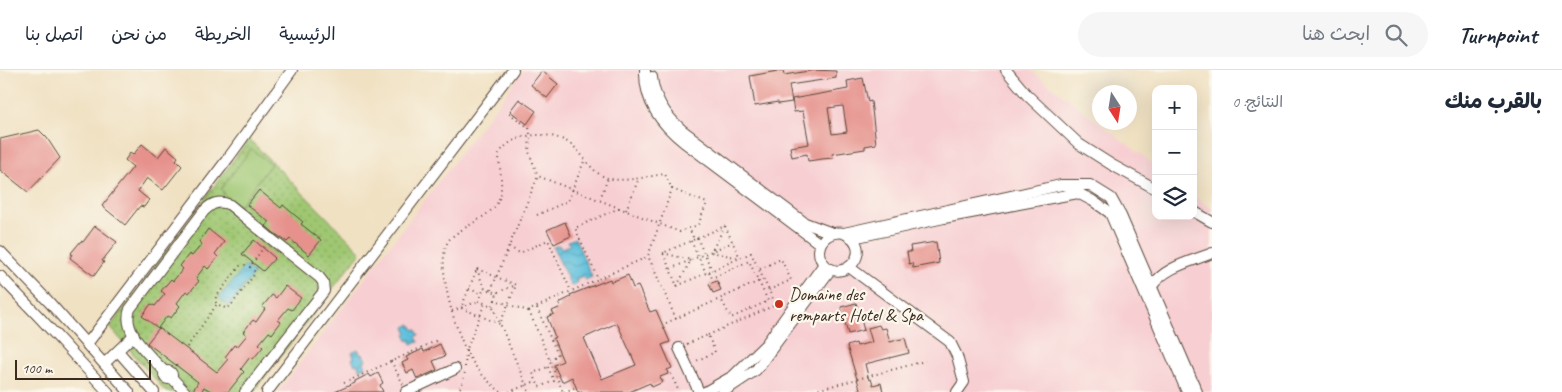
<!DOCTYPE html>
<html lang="ar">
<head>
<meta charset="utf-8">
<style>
  body { margin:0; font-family:Caveat,"Playpen Sans Arabic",sans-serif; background:#f6f6f7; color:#1f2937; direction:rtl }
  .controls { position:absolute; right:15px; top:15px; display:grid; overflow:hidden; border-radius:10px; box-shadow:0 5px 20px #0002 }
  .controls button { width:45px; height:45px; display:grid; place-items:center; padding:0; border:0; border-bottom:1px solid #e0e1e3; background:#fff; color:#1f2937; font:25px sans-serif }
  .compass { position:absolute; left:1092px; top:15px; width:45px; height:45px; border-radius:50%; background:#fff; box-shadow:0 5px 20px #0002; rotate:168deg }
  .scale { position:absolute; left:15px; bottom:12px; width:136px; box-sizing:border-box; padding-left:5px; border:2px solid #3b2a1e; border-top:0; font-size:14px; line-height:18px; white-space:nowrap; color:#3b2a1e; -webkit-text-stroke:4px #fbf7ec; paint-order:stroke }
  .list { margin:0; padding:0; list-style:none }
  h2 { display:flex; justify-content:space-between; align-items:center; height:65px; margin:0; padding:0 20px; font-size:21px }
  h2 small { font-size:16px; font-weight:400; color:#747a83 }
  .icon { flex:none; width:28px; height:28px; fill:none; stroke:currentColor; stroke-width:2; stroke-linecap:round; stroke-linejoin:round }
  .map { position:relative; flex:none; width:1212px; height:322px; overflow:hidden; direction:ltr }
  header { display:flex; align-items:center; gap:30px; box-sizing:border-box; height:70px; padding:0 25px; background:#fff; border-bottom:1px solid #e0e1e3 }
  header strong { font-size:24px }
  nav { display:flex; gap:28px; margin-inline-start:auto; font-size:18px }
  .search { width:350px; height:45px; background:#f6f6f7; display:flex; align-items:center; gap:12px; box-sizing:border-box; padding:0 18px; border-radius:28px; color:#747a83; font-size:19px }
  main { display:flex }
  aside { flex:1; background:#fff }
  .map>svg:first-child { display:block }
  .built { fill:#f7cfd3 }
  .grass { fill:url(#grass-dots); stroke:#6d7848 }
  .park { fill:#9fc772; stroke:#6d7848 }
  .water { fill:url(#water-waves); stroke:#4c757d }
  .building { fill:#e6918c; fill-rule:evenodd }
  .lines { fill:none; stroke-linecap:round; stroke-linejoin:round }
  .minor-casing { stroke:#564537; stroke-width:12 }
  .path { stroke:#564537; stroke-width:2; stroke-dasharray:1 4; stroke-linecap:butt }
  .minor { stroke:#fff; stroke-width:10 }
  .poi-dot { fill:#c8321e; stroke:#fbf7ec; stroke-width:2 }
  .labels { text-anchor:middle; stroke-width:4.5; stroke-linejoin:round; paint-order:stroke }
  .poi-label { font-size:18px; fill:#3b2a1e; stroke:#fbf7ec; text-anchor:start }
</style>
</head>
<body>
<header>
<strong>Turnpoint</strong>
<div class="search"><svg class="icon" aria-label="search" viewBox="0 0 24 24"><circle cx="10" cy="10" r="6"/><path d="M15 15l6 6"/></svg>ابحث هنا</div>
<nav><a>الرئيسية</a><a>الخريطة</a><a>من نحن</a><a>اتصل بنا</a></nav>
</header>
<main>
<aside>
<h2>بالقرب منك<small>النتائج: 0</small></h2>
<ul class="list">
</ul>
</aside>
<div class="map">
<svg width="1212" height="322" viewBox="0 0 1212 322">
  <defs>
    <pattern id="grass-dots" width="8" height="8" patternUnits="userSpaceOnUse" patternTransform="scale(1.25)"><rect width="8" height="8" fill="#9fc772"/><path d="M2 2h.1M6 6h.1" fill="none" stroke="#83a25d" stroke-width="1.8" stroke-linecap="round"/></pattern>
    <pattern id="water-waves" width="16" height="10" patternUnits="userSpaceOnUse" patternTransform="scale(1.25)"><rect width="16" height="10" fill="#5dc0dc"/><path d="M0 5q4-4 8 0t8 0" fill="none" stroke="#4e9cb2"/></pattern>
  </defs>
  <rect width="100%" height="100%" fill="#fbf7ec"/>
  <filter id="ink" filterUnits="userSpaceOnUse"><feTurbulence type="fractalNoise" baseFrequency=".02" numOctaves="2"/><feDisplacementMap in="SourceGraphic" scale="10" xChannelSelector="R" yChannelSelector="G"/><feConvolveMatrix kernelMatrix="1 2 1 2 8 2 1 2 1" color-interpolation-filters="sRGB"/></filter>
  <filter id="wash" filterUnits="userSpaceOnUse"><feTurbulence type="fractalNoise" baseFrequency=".0096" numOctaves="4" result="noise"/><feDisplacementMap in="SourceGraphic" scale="20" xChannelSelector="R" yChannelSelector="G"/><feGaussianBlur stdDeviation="1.12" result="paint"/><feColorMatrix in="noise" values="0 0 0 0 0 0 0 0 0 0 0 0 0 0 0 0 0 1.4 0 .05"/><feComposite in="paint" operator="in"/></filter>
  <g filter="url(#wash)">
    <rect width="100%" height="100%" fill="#f0e1c2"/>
    <!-- built -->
    <polygon class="built" points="524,0 1030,0 1156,96 1156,146 1193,146 1193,125 1212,139 1212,322 278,322"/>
    <!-- grass -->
    <polygon class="grass" points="249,69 361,182 253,322 166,322 110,257"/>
    <!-- park -->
    <polygon class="park" points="251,79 271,94 239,136 223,124 224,122 221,119"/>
    <!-- water -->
    <g class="water">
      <polygon points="575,168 592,207 585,210 583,206 576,209 577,213 571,216 553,177 559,175 561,178 570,175 568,171"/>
      <polygon points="245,196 254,204 229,236 219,228"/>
      <polygon points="411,254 414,260 416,259 419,265 416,267 419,272 412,274 410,270 408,271 405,264 407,263 405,257"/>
      <polygon points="358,279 361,285 363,284 366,290 364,292 366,297 360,299 357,294 355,295 352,289 354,288 352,282"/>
    </g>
    <g id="blocks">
      <!-- building -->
      <g class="building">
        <polygon points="783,0 784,5 815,0 836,1 836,8 789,15 792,32 778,34 778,32 755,36 750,6"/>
        <polygon points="542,1 558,14 547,28 531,15"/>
        <path d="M863 8 868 32 871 31 876 74 865 76V79L832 84 833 88 822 89 808 91 807 84 792 87 790 77 809 74 803 41 794 42 792 29 848 19 847 11ZM843 36 847 62 832 64 828 38Z"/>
        <polygon points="519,29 536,41 527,54 510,41"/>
        <polygon points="39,60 47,68 60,88 28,122 0,100 0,69"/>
        <polygon points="142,74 158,87 166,77 178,87 176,90 182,96 163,120 147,108 138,121 149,130 144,137 140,136 125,155 102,136 133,97 125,90 130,83 133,85"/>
        <polygon points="259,120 281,138 283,135 290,141 303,152 301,154 321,170 309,185 290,169 287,172 274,163 266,156 269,152 247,135"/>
        <polygon points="565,152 571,166 554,174 547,160"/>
        <polygon points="95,156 117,172 102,191 104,192 94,206 70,188 72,184 71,183 81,171 83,172"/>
        <polygon points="208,159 224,172 215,184 218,187 208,199 205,196 196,208 199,211 189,223 186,221 177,233 180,236 171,248 167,246 158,258 142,246 151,234 155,236 165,224 161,221 171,209 173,211 183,199 180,196 189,184 192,186 202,174 199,172"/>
        <polygon points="254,170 275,188 263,201 242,184"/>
        <polygon points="936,172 939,193 913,198 912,193 909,194 907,182 911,182 910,176"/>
        <path d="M628 205 633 218 638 216 650 242 656 240 670 272 662 275 672 298 667 300 668 304 660 307 663 312 652 317 650 313 629 322H578L572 307 562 312 554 295 563 291 553 268 555 267 547 247 554 244 552 241 561 237 559 233 571 227 570 225 610 209 611 212ZM617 253 636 295 602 309 584 268Z"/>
        <polygon points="717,211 721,220 713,223 709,214"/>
        <polygon points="285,216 301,228 292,240 288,238 278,250 281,252 272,264 269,262 259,274 263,277 253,289 250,287 241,299 244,302 228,322 212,322 204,317 201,322 192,322 198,312 147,273 159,258 217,302 228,289 225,287 234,275 237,277 247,265 243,262 253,250 256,252 265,239 262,237 272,225 276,228"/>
        <polygon points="856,233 864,260 848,264 841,237"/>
        <polygon points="879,255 881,259 886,258 890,272 905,268 909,283 865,294 869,310 871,309 873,315 881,313 883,322 857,322 857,320 860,319 847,276 856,273 857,276 872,272 868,258"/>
        <polygon points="440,274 445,286 433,291 437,300 417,309 413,300 407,303 402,293 408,290 406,287 423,279 424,282"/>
        <polygon points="378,303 383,313 380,315 383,322 335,322 355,313 355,311 369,304 371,307"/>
      </g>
    </g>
  </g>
  <g filter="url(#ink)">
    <use href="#blocks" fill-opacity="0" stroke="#564537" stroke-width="1"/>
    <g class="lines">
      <defs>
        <g id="minor">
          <path d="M645 0C644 32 661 54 685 73L820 174"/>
          <polyline points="1006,0 1027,25 1079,74 1112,95 1156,119"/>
          <path d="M652 7C654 29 666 46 682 60L805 153 832 163"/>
          <polyline points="1193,141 1212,152"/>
          <path d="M844 163C847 165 851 167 853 169 869 187 841 212 825 195 821 191 819 186 819 181 820 167 832 161 844 163L1061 115H1090L1111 128 1121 146 1197 322"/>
          <polyline points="853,168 944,148 1078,123 1093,131 1110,143 1187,322"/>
          <polyline points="0,181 49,232 129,322"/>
          <polyline points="849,197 950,272 957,286 964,312 957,322"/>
          <polyline points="0,206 41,249 108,322"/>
          <path d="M1152 216C1166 196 1191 192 1212 183"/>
          <polyline points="87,274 229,87 292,0"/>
          <polyline points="679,278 699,322"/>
          <polyline points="118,281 154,322"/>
          <polyline points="105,293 134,265"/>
          <circle cx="168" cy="305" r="4"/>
          <path d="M165 302C151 286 121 263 130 239L204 141C212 133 219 130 230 135L270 168 319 207 323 212 324 221 245 322"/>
          <polyline points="172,308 185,322"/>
          <polyline points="267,322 513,0"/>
          <polyline points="406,322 455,299"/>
          <polyline points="705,322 733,306 766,274 824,194"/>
          <polyline points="723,322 756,300 831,199"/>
        </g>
      </defs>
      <!-- minor casing -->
      <use href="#minor" class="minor-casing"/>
      <!-- path -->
      <g class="path">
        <polyline points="509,43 529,58 530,61 529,82 538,106"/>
        <polyline points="600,129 608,108"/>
        <polyline points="619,138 575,158 598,209 647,187"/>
        <polyline points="626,140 639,108"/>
        <polyline points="537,145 568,131 585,89"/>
        <polyline points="725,156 711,182 740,188"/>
        <polyline points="697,168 712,200"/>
        <polyline points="691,171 706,203"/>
        <polyline points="509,177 520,183 548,170 571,221"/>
        <polyline points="663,183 691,190 670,199"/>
        <polyline points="250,197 245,195 240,196 216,227 215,231 217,234 225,238 230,237 254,205 254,201 250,197 265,175"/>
        <polygon points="477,199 516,215 500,254 461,238"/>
        <polyline points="477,199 484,218"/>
        <polyline points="760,199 781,189 791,210 769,220"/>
        <polyline points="709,202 712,208 749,191 768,231 731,248 721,229"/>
        <polyline points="677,216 691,190 733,172"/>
        <polyline points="469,219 482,224"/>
        <polyline points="491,220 538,106 680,162 689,158"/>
        <polyline points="498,222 516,215"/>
        <polyline points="495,230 492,236 479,231 484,218 497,223 495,230 528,241 598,209"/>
        <polyline points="493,237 529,322"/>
        <polyline points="537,238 558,285 550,289"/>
        <polyline points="452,241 479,231"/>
        <polyline points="529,241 563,322"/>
        <polyline points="676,249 648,186 672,119 707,133 698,155 689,158 694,169"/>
        <polyline points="666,253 764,209"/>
        <polyline points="708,265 773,236 775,233 751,183 677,216 663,183 725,156 740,188"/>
        <polyline points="687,274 708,265 715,282 696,291"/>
        <polyline points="187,277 217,234"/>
        <polyline points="391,291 403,314"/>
        <polyline points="465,297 466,281 485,233"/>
        <polygon points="548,297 554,311 539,317 533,303"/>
        <polyline points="671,304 679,322"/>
        <polyline points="344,313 438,270"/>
        <polyline points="457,322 462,315 465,302"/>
        <path d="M501 322C488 312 478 301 470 288 457 266 433 192 449 170 454 164 463 159 470 155 479 149 489 144 495 136 506 123 499 99 499 84 512 62 549 60 569 73 583 82 589 101 605 107 621 114 648 106 665 104L672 119"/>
        <polyline points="509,322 536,311"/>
        <polyline points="564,322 574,318"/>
        <polyline points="809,322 925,291"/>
      </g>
      <!-- minor -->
      <use href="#minor" class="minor"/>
    </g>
  </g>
  <!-- markers -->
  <circle class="poi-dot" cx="779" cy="234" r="5"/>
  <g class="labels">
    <!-- poi labels -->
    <g class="poi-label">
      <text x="789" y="230">Domaine des<tspan x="789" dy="21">remparts Hotel &amp; Spa</tspan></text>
    </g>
  </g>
</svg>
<div class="controls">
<button>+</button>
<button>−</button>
<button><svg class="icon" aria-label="layers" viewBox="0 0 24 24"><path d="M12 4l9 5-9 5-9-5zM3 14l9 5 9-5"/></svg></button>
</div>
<svg class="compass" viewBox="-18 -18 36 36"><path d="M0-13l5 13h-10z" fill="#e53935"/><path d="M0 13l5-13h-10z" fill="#747a83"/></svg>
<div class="scale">100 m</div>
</div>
</main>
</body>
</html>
